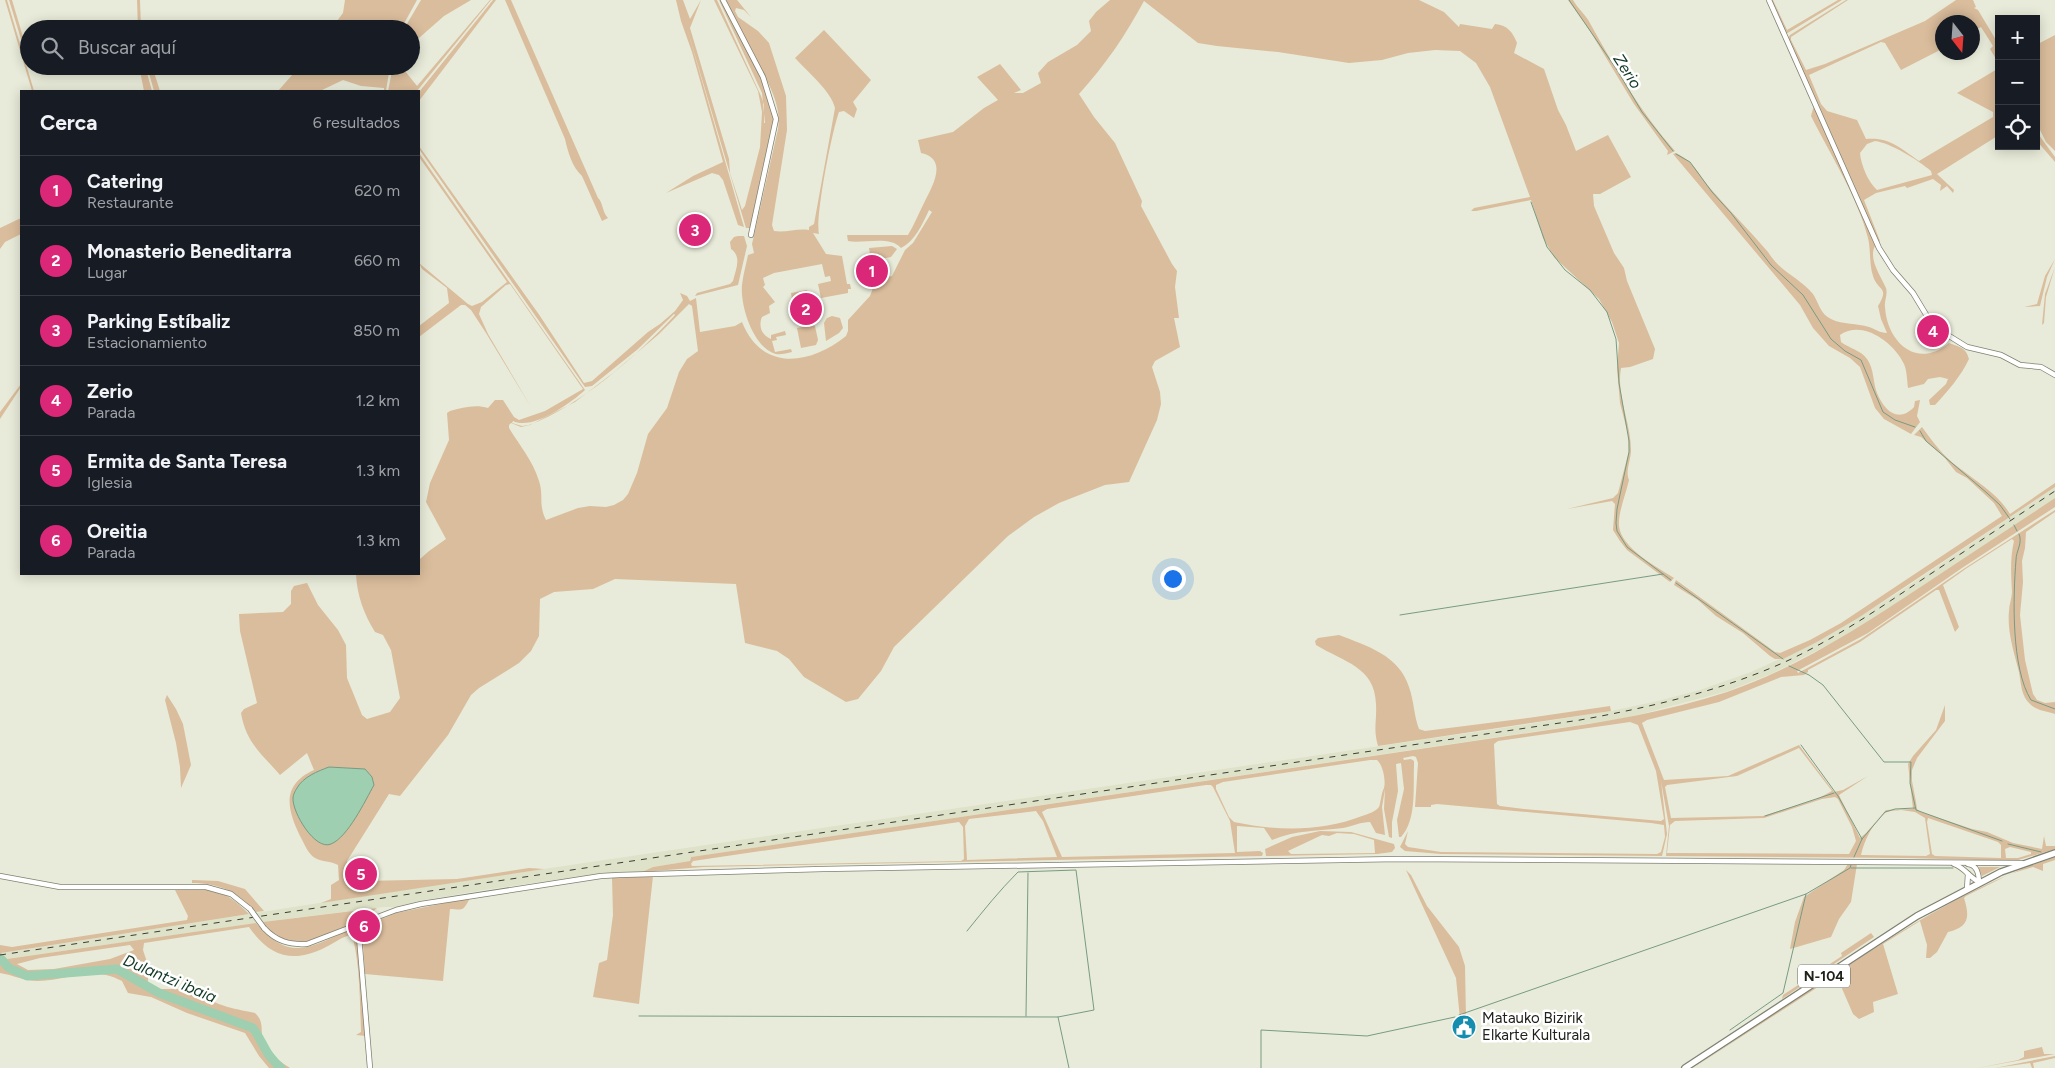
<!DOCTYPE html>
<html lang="es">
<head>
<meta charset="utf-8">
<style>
  body { margin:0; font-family:Figtree,sans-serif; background:#20242c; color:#f1f3f6 }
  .controls { position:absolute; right:15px; top:15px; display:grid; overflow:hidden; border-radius:0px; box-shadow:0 2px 12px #0003 }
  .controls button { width:45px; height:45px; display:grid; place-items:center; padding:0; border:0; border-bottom:1px solid #363941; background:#171b24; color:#f1f3f6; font:25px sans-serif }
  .compass { position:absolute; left:1935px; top:15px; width:45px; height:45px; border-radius:50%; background:#171b24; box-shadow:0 2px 12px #0003; rotate:163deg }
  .you { position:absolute; left:1172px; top:578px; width:18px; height:18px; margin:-12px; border:4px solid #fff; border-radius:50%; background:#1a73e8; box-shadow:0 0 0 8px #1a73e833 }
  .badge { display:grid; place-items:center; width:32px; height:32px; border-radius:50%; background:#db2777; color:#fff; font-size:16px; font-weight:700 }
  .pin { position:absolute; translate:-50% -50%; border:2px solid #fff; box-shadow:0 1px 5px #0006 }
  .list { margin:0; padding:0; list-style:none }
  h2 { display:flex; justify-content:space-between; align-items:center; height:65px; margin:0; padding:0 20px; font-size:21px }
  h2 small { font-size:16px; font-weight:400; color:#9ea1a6 }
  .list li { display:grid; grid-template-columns:32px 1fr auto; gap:15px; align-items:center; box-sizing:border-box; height:70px; padding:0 20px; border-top:1px solid #363941 }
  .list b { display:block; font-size:19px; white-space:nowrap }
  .list p { margin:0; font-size:16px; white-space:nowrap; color:#9ea1a6 }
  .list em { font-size:16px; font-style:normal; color:#9ea1a6 }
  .icon { flex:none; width:28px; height:28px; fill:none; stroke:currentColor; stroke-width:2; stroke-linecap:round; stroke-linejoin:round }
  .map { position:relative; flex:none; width:2055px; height:1068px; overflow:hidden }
  .search { position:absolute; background:#171b24; box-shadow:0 2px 12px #0003; left:20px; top:20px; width:400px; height:55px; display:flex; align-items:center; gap:12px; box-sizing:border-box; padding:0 18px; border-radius:28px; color:#9ea1a6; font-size:19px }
  .panel { position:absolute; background:#171b24; box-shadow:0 2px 12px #0003; left:20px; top:90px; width:400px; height:485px; border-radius:0px }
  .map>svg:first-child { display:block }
  .built { fill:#dee2c8 }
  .green { fill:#dabd9c; fill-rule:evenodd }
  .water { fill:#9dcfb0; stroke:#789b83 }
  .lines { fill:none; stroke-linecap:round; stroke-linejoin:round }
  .stream { stroke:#789b83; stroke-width:1 }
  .river { stroke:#9dcfb0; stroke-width:9 }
  .tertiary-casing { stroke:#7f8171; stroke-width:6 }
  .primary-casing { stroke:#7f8171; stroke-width:8 }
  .tertiary { stroke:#fff; stroke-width:4.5 }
  .primary { stroke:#fff; stroke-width:5.5 }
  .rail { stroke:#3b3c33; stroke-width:1; stroke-dasharray:6 6; stroke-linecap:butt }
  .tertiary-bridge-casing { stroke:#7f8171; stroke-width:6; stroke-linecap:butt }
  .tertiary-bridge { stroke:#fff; stroke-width:4.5 }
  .labels { text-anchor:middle; stroke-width:5; stroke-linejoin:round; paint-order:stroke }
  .shield { fill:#fff; stroke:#64645f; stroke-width:1 }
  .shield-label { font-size:14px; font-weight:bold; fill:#21221b }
  .poi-label { font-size:15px; fill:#21221b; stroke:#fff; text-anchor:start }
  .water-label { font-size:16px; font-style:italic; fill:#103824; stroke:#fff }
</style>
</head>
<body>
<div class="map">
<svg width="2055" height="1068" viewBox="0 0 2055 1068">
  <rect width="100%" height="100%" fill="#e8ebd9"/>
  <!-- built -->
  <polygon class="built" points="2055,487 2055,498 1848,635 1773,673 1728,691 1626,718 691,857 690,861 653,867 642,872 607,873 483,890 419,901 399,907 384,907 293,918 6,959 1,953 434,885 1516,726 1611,711 1658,701 1700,690 1751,672 1817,642 1896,594"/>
  <!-- green -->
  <g class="green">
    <polygon points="5,0 7,0 34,91 32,91"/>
    <polygon points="9,0 12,0 29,57 29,65"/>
    <polygon points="137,0 140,0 141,29 138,29"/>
    <polygon points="345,0 417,0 401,29 331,29 343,13"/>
    <polygon points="421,0 471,0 444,16 411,45 411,29 404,29"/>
    <polygon points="490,0 491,0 417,91 388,91 393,66 401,66 417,86"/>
    <polygon points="493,0 496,0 419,101 419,92"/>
    <path d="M505 0H511L598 198C603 202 602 212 608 218L602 221 582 176C572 167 568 152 565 139Z"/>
    <polygon points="676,0 683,0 690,19 701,0 690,28 729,159 730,173 742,210 745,206 760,147 762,112 758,91 714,0 717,0 761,96 764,105 764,123 765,123 762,93 719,0 721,0 762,80 774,117 750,228 746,228 686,25 744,227 738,225 723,180 719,175 712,173 666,193 693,176 723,162 692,52 681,21"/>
    <path d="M726 0H737L751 17 744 10 736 8 735 11 738 17 758 31 769 43 786 96 787 130 772 225 774 231C786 233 797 228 809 230V227L814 224 835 108C832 92 806 70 795 58L824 30 871 80 853 102 857 109 854 118 844 111 839 112C832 131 815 217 819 234L813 233 826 254 842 256 847 284H850L851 289H848V293L821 298 818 284 831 281 830 276 825 277 822 264 774 273 763 278 765 285 763 287 775 302 769 306 770 313 762 317C758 326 762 336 771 339V335L785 331 786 335 776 337 777 340 772 341 775 352 791 349 792 352C786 353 779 356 773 353 753 345 740 306 742 285 743 275 746 265 748 255L754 253 752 244 778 129C783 98 759 69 746 43 739 29 733 14 726 0Z"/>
    <path d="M1110 0H1419L1444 12 1459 27 1460 24 1492 29 1495 24C1508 25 1513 33 1517 43L1514 53 1544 69 1558 110 1566 125 1576 151 1608 135 1631 177 1600 194H1593L1594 206 1614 253 1624 268 1627 281 1655 349 1653 359 1630 367 1621 368C1616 396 1631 422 1631 450 1631 460 1625 471 1629 480 1626 494 1618 512 1619 526 1621 548 1657 567 1674 578L1670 582 1627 550 1620 541 1613 530 1615 504 1612 501 1567 509 1613 498 1618 493 1629 451 1628 434 1620 403 1617 368 1619 343 1612 322 1599 299 1554 257 1543 238 1531 200 1476 211H1471L1474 208 1530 197 1490 87 1476 63 1460 51 1435 50 1408 53 1382 60 1349 63 1278 52 1217 46 1198 43 1144 1C1125 36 1106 64 1079 94L1094 117 1115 143 1142 201 1141 206 1172 264 1177 271 1175 287 1179 318H1174L1180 347 1155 361 1152 367 1160 392 1161 404 1157 420 1129 482 1105 485 1059 503 1034 517 1008 536 894 647 881 671 858 699 846 702 804 677 789 659 777 651 745 643 736 584 615 579 593 589 554 592 540 599 539 636 531 651 519 663 479 688 471 695 448 735 400 796 389 794 347 861 348 886 362 884 364 881 457 879 529 868 544 869 321 903 331 899V885L339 880 338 865C331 861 322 862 315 858 308 854 304 843 300 836 287 809 281 785 314 770L307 753 280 775C262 754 246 743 241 713L244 709 257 703 240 631 239 614 283 612 291 604V591L294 586 307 583 318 605 338 630 346 645 347 678 362 715 367 719 390 712 400 698 391 650 383 635 375 632C364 614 357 596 356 574H419L420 559 429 551 446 539 426 502 430 483 449 440 447 413 450 411C462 408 475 404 488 408L495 400H503L514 417 519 420 545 411 583 389 510 284 506 285 481 307 479 314 488 334 531 407 486 333 471 310 465 305H461L419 337V326L449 303 447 288 422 269 419 263 468 304 472 306 482 302 507 282 419 157V153L585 390C571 403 532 431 513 421L512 423 522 426 529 425C579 407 639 354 675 315L674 314 638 349 592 386 585 387 419 149V146L540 316 584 383 592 381 648 332 660 324 675 311 683 300 680 293 687 296 690 301 696 298 700 332 735 326 742 322C762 372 810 365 846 336L848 331V320L870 296 876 280 892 276 905 250 913 243 932 212 929 210C922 225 915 241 901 248 890 235 863 244 848 241L847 235H908C914 225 919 213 924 203 932 187 949 159 921 153L918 140 953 132 984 108 998 100 977 77 1000 64 1021 90 1014 93H1023L1041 83 1038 73 1048 62 1077 45 1091 31 1089 21 1096 12ZM689 304 692 306 698 351 687 359 679 372 667 408 648 434 637 473 628 494 623 500 614 505 606 507 590 506 578 508 546 520C538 504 544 496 539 481 533 461 520 446 509 428V425L511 423 521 427 530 425 575 402 613 373 659 334Z"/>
    <path d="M1568 0H1573C1578 9 1587 16 1591 25 1615 68 1641 113 1675 151L1667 155 1668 151 1634 104 1590 31Z"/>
    <polygon points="1770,0 1773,0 1787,30 1838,0 1842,0 1786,34"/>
    <path d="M1846 0H1848L1791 37V40L1806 70 1825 64 1925 21 1956 0H1973L1976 7 1974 8 1978 10 1999 45V64L1990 49 1993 46 1981 27 1973 31 1972 22H1942V49L1901 70 1885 43 1881 42 1809 75 1821 104 1827 111 1857 120 1866 139C1890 137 1900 148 1919 161L1993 117V112L1957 93 1999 68V135L1937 174 1954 190 1953 193 1947 186 1940 191 1941 185 1933 179 1907 188 1905 186 1876 193 1864 200 1880 241 1879 242 1788 38 1790 35ZM1875 141C1891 143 1918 160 1931 171L1932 175 1877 190C1868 182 1861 165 1860 153L1867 144Z"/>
    <polygon points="2055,35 2055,151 2046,142 2036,122 2036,45"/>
    <polygon points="139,66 145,66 152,91 144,91"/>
    <polygon points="147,66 152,66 160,91 154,91"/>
    <polygon points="300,66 390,66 386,91 384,91 384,88 361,86 343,80 320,91 278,91"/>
    <path d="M1814 105 1875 246C1868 259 1881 276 1886 288 1888 295 1884 301 1885 307 1887 342 1917 370 1949 343 1959 347 1966 347 1969 359 1961 376 1948 391 1935 405H1930L1929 400 1946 384 1948 379 1940 377 1928 379 1924 384 1908 388C1907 380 1907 371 1904 364 1894 343 1863 319 1840 335L1841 342C1849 348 1862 351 1867 359 1874 368 1873 383 1877 393 1884 410 1898 424 1914 407L1915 401 1920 400 1917 416 1920 422 1911 434 1884 419 1875 408 1860 367 1850 358 1829 346 1813 328 1800 305 1673 154 1676 153C1697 164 1696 172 1710 188 1729 210 1749 230 1768 252 1781 273 1799 277 1813 294 1819 303 1820 314 1831 319 1843 325 1857 323 1869 327 1875 329 1880 333 1887 333L1881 319 1878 306C1890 286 1878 292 1873 276 1869 264 1871 250 1868 238 1858 198 1830 154 1811 116Z"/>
    <polygon points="2036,131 2055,157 2055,162 2036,140"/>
    <polygon points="21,218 21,234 5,242 0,249 0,228"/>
    <path d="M738 236H744L747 246 738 285 695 296 697 293 730 284 733 281C736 269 742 257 731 249L730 242 734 237Z"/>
    <polygon points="892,246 897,249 891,257 871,261 869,248"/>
    <polygon points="2055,259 2047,277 2040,306 2024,307 2037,304 2045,276"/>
    <polygon points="2055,267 2046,297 2044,323 2042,325 2045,294"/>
    <polygon points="807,290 809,302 793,305 791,293"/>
    <polygon points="832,316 840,318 843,328 839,333 826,341 824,323 827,318"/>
    <polygon points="813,325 815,326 818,340 816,345 801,348 797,328"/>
    <polygon points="21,384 21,387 0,419 0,412"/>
    <path d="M1922 427C1932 441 1944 457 1958 467 1976 481 1998 494 2010 514L2055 483V487L1858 618 1817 642 1783 659H1775L1770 656 1743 633 1716 616 1698 600 1674 585 1676 580 1756 638 1775 652 1780 653 1810 640 1841 623 2002 516 1994 503 1967 478 1956 472 1944 457 1921 437 1914 435Z"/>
    <path d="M2055 498V507L1962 568 1868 633 1797 671 1798 673 1861 639 1965 568 2055 510V512L2026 532 2025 548 2022 561 2023 582 2020 615 2025 660 2033 694 2037 700 2045 703 2055 702V714C2046 711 2037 711 2030 704 2021 696 2021 683 2019 672 2014 652 2007 632 2009 611 2009 604 2012 598 2012 592 2011 574 2010 558 2014 541L2012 539 1967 568 1943 585 1959 627 1955 632 1939 590H1936L1860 642 1808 670V672L1804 675 1781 677 1719 702 1647 720 1642 723 1664 780 1728 776 1799 745 1834 792 1843 790 1868 776 1839 795 1860 838 1866 833 1886 810 1913 809 1908 764 1913 756 1936 730 1945 705V721L1917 758 1912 770V781L1916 802 1917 809 1921 812 1972 829 1987 832 2013 843 2042 849 2044 836 2046 846H2055V849L2015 861 1908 858 1666 856 1669 826 1661 781 1667 834 1662 856 1441 854 1405 851 1400 847 1408 831 1405 844 1408 847 1441 852 1657 854 1661 852 1665 837 1664 825 1651 823 1437 804 1431 805V807H1415L1418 763 1416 757 1413 756 1403 758 1404 760 1411 759 1414 761V765C1413 787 1417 820 1401 837H1399L1397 820 1404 789 1401 763 1396 764 1398 791 1392 822V838L1389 837 1384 809 1385 789 1382 807 1385 835 1376 833 1370 822C1361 822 1353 826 1343 828 1318 831 1296 830 1272 840L1264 828 1237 826V852L1260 851 1263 853 1262 856 703 867 642 872 653 867 690 861 691 857 1542 731C1604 722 1666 712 1727 692 1797 668 1858 628 1919 588 1964 558 2010 528 2055 498ZM1630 722 1638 725 1656 771 1664 819 1661 821 1524 809 1500 806 1497 804 1494 744 1498 741ZM1799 748 1832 791 1817 799 1763 816 1671 818 1665 787 1667 785 1737 776ZM1370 760H1377C1383 765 1386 781 1384 788 1381 794 1381 802 1379 807 1375 812 1368 814 1362 816 1321 832 1277 831 1234 822L1229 817 1216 789V785L1223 782ZM1206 785H1211L1213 787 1230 821 1235 853 1062 857 1042 812 1047 809ZM1835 797 1838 799 1852 827 1856 841 1849 854 1667 853 1670 825 1675 821 1764 818 1822 799ZM1901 810 1915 812 1925 818 1930 854 1926 856 1861 855C1864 841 1873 822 1885 813 1890 810 1896 811 1901 810ZM1036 811 1043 821 1057 857 967 860 965 826 969 819ZM1928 818 1998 842 2001 845V858L1935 856 1932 854 1927 822ZM959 822 963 827 964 859 961 861 692 866 691 864 693 861ZM2010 847 2031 852V854L2018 858H2006L2005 849Z"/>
    <path d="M1339 635C1367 646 1399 655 1409 687 1414 701 1414 716 1419 729L1425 731 1535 717 1610 706 1611 711 1378 746C1373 729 1377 721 1376 704 1375 667 1344 662 1316 645L1315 641 1318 638Z"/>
    <polygon points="167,695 176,709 183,724 191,765 181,788 180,767 176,743 165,700"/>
    <path d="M1320 831 1351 832 1394 844 1395 848 1392 852 1377 854 1266 856 1265 849 1292 837ZM1337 833 1354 834 1374 840 1375 853 1296 854H1291L1288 851 1322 835 1329 836Z"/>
    <path d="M2055 857V860L2043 864V871L2033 867 2010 874 1966 896 1964 898C1970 917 1969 927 1948 932L1937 952 1930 958H1926L1927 945 1920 921 1883 944 1898 994 1873 1002 1874 1012 1859 1019 1853 1014 1837 977 1832 978 1693 1068C1739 1037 1785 1007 1832 976 1903 929 1973 884 2055 857Z"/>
    <polygon points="358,858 364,875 359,877 353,860"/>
    <polygon points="1848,864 1857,864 1851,902 1839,919 1831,937 1790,949 1795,922 1804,897 1844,870"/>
    <polygon points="1978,867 2000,867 1982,876"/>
    <polygon points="1406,870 1411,875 1427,906 1459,947 1465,966 1466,1018 1460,1019 1456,978"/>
    <polygon points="653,876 639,1004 593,997 599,963 607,960 613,915 612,878"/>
    <path d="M192 880 218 881 245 889 264 911 256 912C238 892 219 883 192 883Z"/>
    <path d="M174 888C208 887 224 888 249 914L1 953 7 959 256 923C289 961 307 949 347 931L355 932 357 937 366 1036 356 1035 361 1032C360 1004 360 961 352 936L350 935C342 937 334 943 326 947 293 964 270 957 249 927L144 943 143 950 148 965V983L159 989H196C213 1006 232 1008 255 1013 265 1022 260 1032 263 1043 265 1054 282 1062 290 1068H269L259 1056 245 1033 187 1013 151 997 128 993 122 981C92 965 69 980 38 981 24 981 13 975 0 973V945L12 947 187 920 188 916ZM130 945 134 950 110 959 54 969 28 970 17 964 40 958Z"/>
    <path d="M470 898C463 911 464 910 450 909L443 981 365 974 362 929 365 926 396 913Z"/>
    <path d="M377 908C364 920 356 922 340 929 310 942 286 953 263 922Z"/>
    <polygon points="1871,933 1874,937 1782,999 1783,995 1842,956 1841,953"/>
    <polygon points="2042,1047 2044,1054 2055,1054 1978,1068 2018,1060 2024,1057 2024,1051"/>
    <polygon points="2055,1056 2055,1058 2033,1063 2034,1068 2032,1068 2030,1063 1995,1068"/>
  </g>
  <!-- water -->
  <path class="water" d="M329 767 365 769 372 777 374 785C365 801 348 837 331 844 315 851 292 812 293 798 293 795 295 791 297 788 303 777 318 771 329 767Z"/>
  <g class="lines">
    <!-- stream -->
    <g class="stream">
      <polyline points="1569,0 1617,70 1642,112 1673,151"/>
      <polyline points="1676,154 1690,162 1712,192 1731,213 1771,265 1803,295 1831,339 1845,351 1861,360 1883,412 1895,420 1915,427"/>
      <polyline points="1531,202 1547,247 1565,270 1590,290 1607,312 1616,339 1619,383 1629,441 1629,452 1617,509 1616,523 1617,531 1627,547 1671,580"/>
      <polyline points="1920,431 1926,441 1987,493 2000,505 2010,519"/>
      <polyline points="2014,525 2017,531"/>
      <path d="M2019 534C2023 543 2016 551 2016 560 2013 597 2011 668 2031 700L2055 709"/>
      <polyline points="1676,583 1783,659"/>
      <polyline points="1400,615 1663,574"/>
      <polyline points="1789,666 1809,675 1823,685 1884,762 1911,762 1910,783 1916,810 2002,841"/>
      <polyline points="1801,745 1838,796 1862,839"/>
      <polyline points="1765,816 1834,793"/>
      <polyline points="2008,844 2041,852"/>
      <polyline points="1854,857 1862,839 1885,812 1895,809 1915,808"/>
      <polyline points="1851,868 1953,868"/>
      <polyline points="1459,1015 1806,894 1850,868 1851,865"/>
      <path d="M639 1016 1058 1017 1094 1010 1076 870 1018 872C999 891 984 910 967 931"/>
      <polyline points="1026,1016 1028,873"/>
      <polyline points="1058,1017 1069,1068"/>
      <polyline points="1730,1030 1783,993 1806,894"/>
      <polyline points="1261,1068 1261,1030 1367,1036 1455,1017"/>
    </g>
    <!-- river -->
    <path class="river" d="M0 958 9 968 27 976 117 969 159 993 253 1028C265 1045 264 1053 281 1068"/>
    <defs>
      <g id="tertiary">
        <polyline points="723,0 763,77 776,119 751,235"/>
        <polyline points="1769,0 1879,248 1893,270 1913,293 1933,326 1967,347 2001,355 2020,365 2041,367 2055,375"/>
        <path d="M1954 864C1965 868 1969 877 1979 882"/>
        <path d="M1968 864C1977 865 1979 875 1979 882"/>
        <polyline points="0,876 60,887 206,887 231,894 250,909"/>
        <polyline points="1967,889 1968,874"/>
        <polyline points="358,924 370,1068"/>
        <path d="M264 928C276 941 289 945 307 944L396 910 421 904 601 876 619 875 823 869 1399 859 2022 863"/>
      </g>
      <polyline id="primary" points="1685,1068 1917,916 2001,872 2055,853"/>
    </defs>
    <!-- tertiary casing -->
    <use href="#tertiary" class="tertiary-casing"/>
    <!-- primary casing -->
    <use href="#primary" class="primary-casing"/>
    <!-- tertiary -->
    <use href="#tertiary" class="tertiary"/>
    <!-- primary -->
    <use href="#primary" class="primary"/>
    <!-- rail -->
    <path class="rail" d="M0 955 1580 720C1651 707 1721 691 1787 661 1834 639 1877 610 1920 581 1965 551 2010 521 2055 491"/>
    <defs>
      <polyline id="tertiary-bridge" points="250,909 264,928"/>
    </defs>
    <!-- tertiary-bridge casing -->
    <use href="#tertiary-bridge" class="tertiary-bridge-casing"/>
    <!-- tertiary-bridge -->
    <use href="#tertiary-bridge" class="tertiary-bridge"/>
  </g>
  <!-- icons -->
  <defs>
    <symbol id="civic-disc" viewBox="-11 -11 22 22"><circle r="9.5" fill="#148daf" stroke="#fff"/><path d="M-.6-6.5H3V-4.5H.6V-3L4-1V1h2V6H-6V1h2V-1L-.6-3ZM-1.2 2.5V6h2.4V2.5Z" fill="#fff"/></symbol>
  </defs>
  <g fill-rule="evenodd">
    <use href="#civic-disc" x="1450" y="1013" width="28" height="28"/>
  </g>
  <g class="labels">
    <!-- shield labels -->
    <rect class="shield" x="1798" y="964.5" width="52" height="23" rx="4"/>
    <g class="shield-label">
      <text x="1824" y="981">N-104</text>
    </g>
    <!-- poi labels -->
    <g class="poi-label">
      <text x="1482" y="1023">Matauko Bizirik<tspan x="1482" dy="17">Elkarte Kulturala</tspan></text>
    </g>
    <!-- water labels -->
    <g class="water-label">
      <text transform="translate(1628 71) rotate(57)" y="6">Zerio</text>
      <text transform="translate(170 978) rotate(23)" y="6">Dulantzi ibaia</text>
    </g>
  </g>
</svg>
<div class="controls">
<button>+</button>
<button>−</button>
<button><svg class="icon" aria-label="locate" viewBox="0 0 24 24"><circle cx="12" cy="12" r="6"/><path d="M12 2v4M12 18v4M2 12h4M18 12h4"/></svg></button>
</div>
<svg class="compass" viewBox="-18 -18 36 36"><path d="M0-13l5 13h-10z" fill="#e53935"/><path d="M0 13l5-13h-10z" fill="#9ea1a6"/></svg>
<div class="you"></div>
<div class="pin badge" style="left:872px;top:271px">1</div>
<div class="pin badge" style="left:806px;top:309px">2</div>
<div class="pin badge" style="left:695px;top:230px">3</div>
<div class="pin badge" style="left:1933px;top:331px">4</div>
<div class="pin badge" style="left:361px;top:874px">5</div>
<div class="pin badge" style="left:364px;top:926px">6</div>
<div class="search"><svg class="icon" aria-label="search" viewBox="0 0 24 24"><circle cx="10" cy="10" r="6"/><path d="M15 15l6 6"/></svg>Buscar aquí</div>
<section class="panel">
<h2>Cerca<small>6 resultados</small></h2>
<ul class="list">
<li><span class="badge">1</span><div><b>Catering</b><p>Restaurante</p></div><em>620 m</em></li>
<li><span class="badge">2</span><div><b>Monasterio Beneditarra</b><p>Lugar</p></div><em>660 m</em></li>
<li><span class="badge">3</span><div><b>Parking Estíbaliz</b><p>Estacionamiento</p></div><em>850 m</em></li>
<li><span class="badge">4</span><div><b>Zerio</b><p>Parada</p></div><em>1.2 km</em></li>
<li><span class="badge">5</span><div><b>Ermita de Santa Teresa</b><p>Iglesia</p></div><em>1.3 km</em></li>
<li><span class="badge">6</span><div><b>Oreitia</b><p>Parada</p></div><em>1.3 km</em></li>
</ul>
</section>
</div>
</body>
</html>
